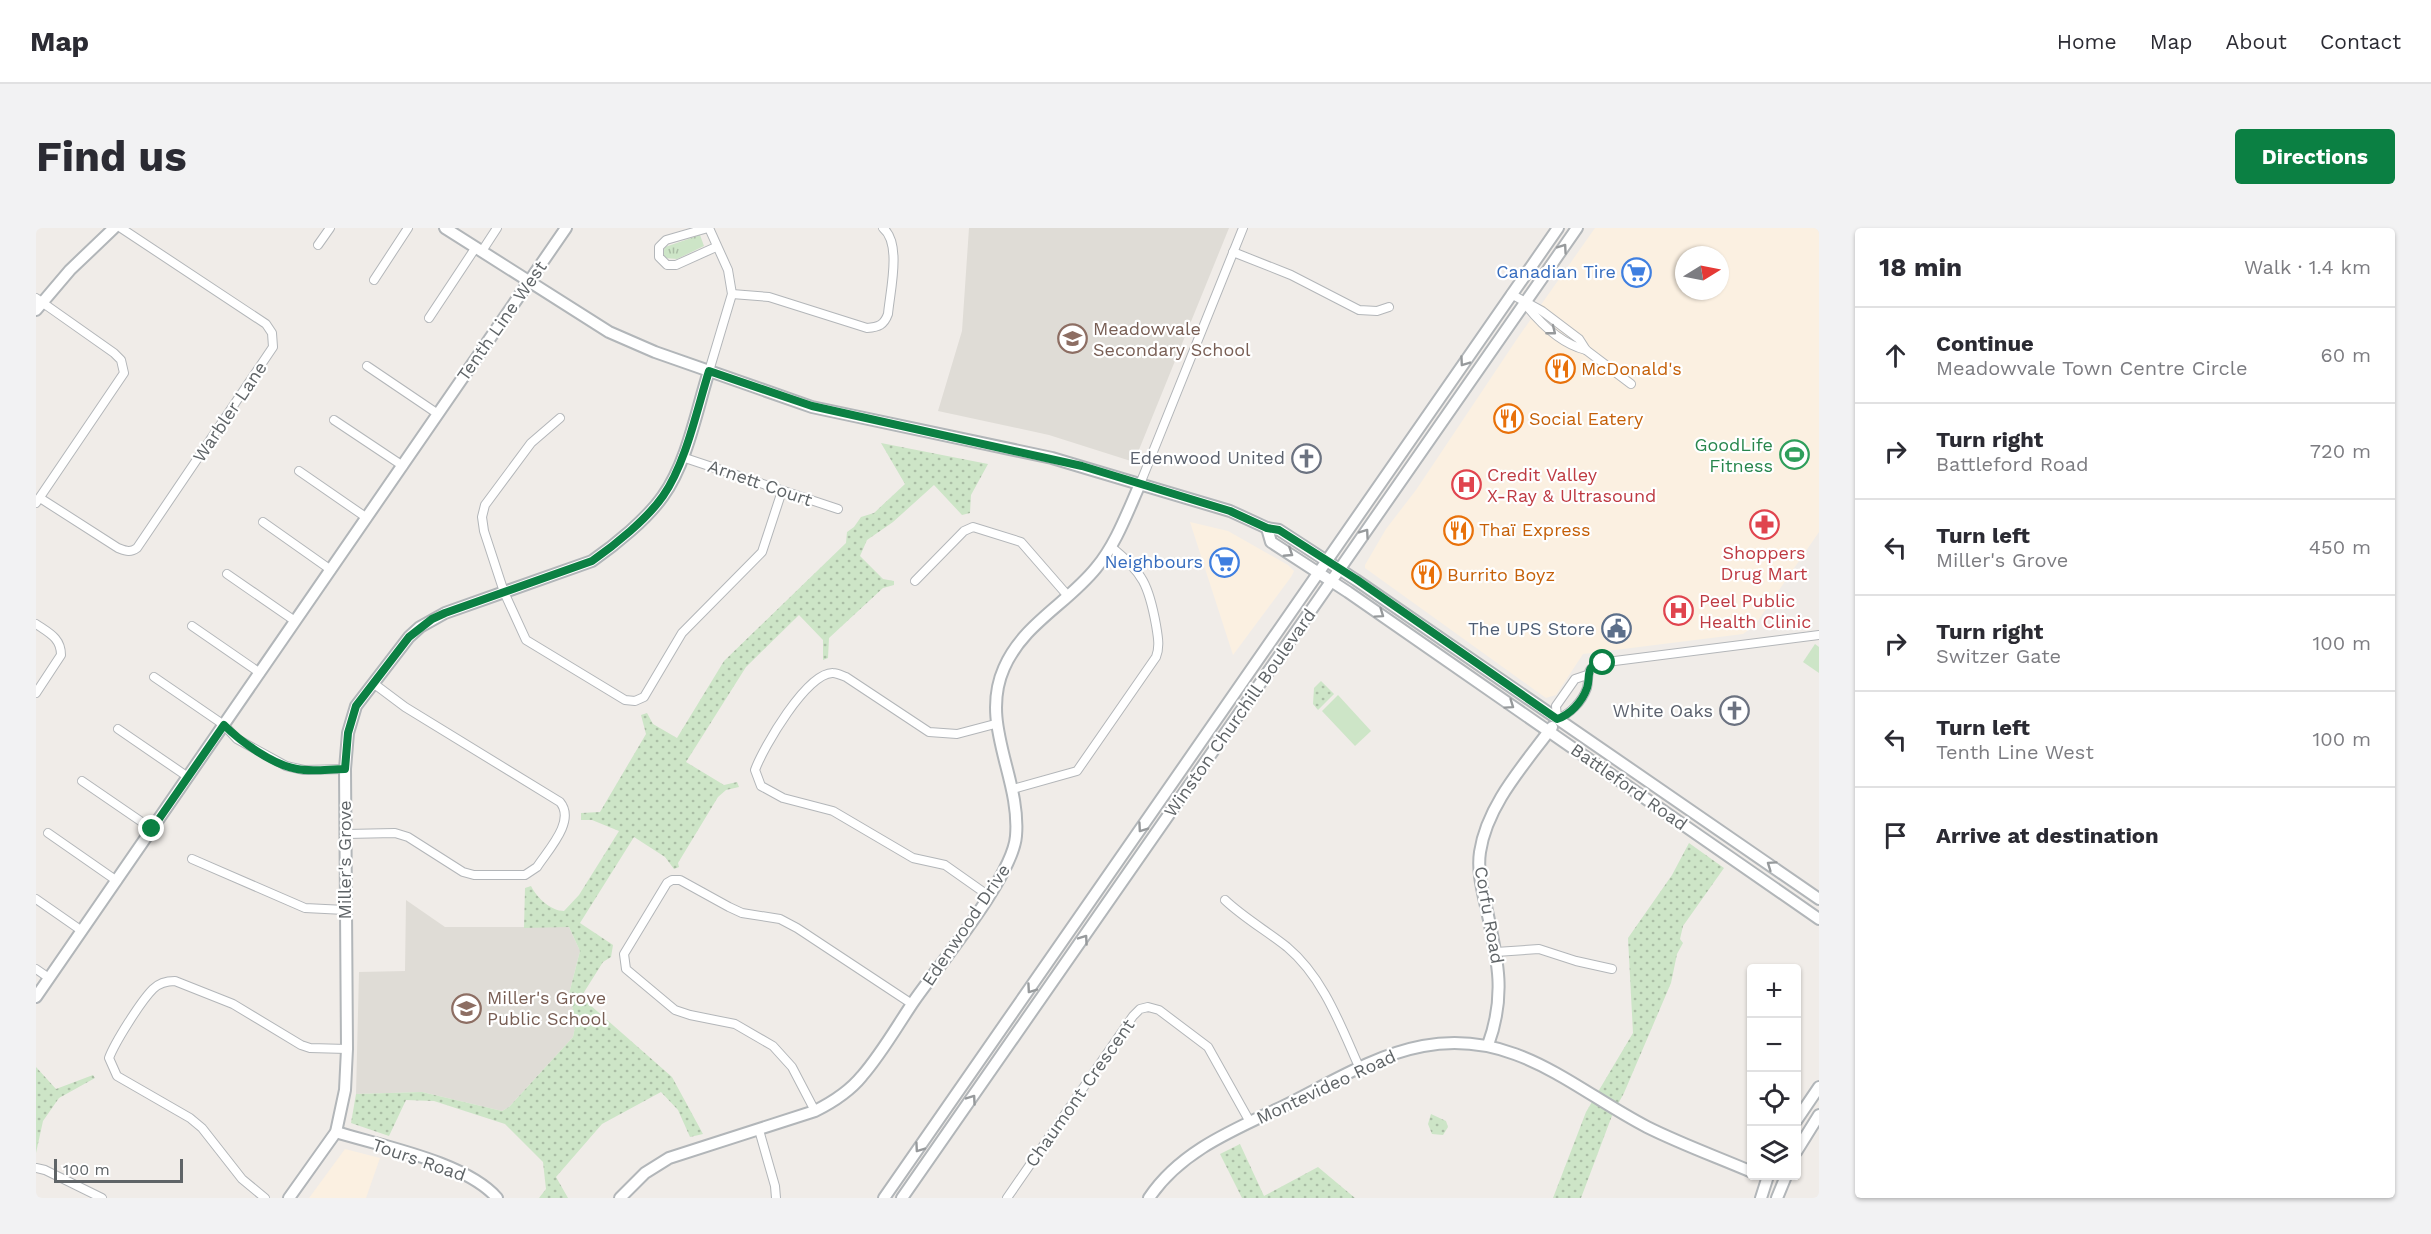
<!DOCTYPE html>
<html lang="en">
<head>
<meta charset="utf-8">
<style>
  body { margin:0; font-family:"Work Sans",sans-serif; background:#f2f2f3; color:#2b2b33 }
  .controls { position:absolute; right:18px; bottom:18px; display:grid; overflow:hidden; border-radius:6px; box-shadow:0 2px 4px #0004 }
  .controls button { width:54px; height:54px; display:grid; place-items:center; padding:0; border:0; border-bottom:2px solid #e1e1e2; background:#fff; color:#2b2b33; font:30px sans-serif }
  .compass { position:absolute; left:1639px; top:18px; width:54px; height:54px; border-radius:50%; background:#fff; box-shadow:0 2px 4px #0004; rotate:80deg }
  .scale { position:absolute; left:18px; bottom:15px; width:129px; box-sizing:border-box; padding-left:6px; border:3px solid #5f6467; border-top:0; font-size:16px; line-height:21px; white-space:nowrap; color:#5f6467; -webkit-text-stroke:4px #fff; paint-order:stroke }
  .stop { position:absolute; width:18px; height:18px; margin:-14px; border:4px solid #0b8043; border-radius:50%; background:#fff }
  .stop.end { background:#0b8043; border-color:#fff; box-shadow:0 2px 6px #0008 }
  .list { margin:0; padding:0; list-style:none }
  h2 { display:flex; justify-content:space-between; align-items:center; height:78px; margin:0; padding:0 24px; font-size:26px }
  h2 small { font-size:20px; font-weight:400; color:#7c7c81 }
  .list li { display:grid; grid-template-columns:39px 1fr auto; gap:18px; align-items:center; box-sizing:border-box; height:96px; padding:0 24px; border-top:2px solid #e1e1e2 }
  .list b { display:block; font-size:22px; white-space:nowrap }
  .list p { margin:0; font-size:20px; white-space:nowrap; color:#7c7c81 }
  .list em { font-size:20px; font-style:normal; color:#7c7c81 }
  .icon { flex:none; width:33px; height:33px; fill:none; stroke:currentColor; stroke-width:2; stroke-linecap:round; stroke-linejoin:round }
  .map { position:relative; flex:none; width:1783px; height:970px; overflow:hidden; border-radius:6px }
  header { display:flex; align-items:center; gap:36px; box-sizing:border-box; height:84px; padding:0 30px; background:#fff; border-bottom:2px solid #e1e1e2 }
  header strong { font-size:28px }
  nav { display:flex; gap:33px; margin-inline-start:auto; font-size:21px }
  .intro { display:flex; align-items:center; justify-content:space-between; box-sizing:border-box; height:144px; padding:0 36px }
  h1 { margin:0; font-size:42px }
  .button { padding:15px 27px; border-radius:6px; background:#0b8043; color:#fff; font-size:21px; font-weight:700 }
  main { display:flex; gap:36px; padding:0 36px }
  aside { flex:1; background:#fff; border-radius:6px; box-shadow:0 2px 4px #0004 }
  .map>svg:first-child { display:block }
  .commercial { fill:#fbf0e1; fill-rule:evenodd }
  .education { fill:#dfdcd6 }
  .grass { fill:url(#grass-tufts) }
  .park { fill:url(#park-dots) }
  .garden { fill:#cde5c7 }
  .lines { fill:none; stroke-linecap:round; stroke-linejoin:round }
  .street-casing { stroke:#b3b6b9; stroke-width:10 }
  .secondary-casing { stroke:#b2b6b9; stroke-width:14 }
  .street { stroke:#fff; stroke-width:8 }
  .secondary { stroke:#fff; stroke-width:10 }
  .oneway { stroke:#979a9c }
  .route { stroke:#0b8043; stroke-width:8 }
  .labels { text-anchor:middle; stroke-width:4.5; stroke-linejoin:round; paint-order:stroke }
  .shop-label { font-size:18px; fill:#366cbe; stroke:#fff; text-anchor:end }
  .street-label { font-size:18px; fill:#5f6467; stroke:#fff }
  .education-label { font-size:18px; fill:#785e54; stroke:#fff; text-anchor:start }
  .food-label { font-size:18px; fill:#c56008; stroke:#fff; text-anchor:start }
  .leisure-label { font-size:18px; fill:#27864d; stroke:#fff; text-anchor:end }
  .worship-label { font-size:18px; fill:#5b616d; stroke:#fff; text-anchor:end }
  .health-label { font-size:18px; fill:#be3a42; stroke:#fff; text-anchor:start }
  .service-label { font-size:18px; fill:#4e5e75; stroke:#fff; text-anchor:end }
</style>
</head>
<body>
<header>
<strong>Map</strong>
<nav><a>Home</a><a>Map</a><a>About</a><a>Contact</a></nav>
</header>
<div class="intro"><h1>Find us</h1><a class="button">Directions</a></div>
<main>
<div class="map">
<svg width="1783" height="970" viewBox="0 0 1783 970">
  <defs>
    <pattern id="grass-tufts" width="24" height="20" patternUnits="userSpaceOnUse" patternTransform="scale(1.5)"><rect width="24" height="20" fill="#cde5c7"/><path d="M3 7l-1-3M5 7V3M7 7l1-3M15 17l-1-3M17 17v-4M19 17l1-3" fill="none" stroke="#aabda5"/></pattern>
    <pattern id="park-dots" width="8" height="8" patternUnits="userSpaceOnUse" patternTransform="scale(1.5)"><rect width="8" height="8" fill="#cde5c7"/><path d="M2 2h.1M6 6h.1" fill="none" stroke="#aabda5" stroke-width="1.8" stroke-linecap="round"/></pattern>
  </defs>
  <rect width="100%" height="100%" fill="#f0ece8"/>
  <!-- commercial -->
  <g class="commercial">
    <path d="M1559 0H1783V304L1719 397 1707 406 1547 426 1520 467 1510 470 1329 340V337L1350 301 1380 262 1483 108ZM1648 27H1684V63H1648Z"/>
    <polygon points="1154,294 1192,303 1252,337 1258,343 1255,349 1197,427"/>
    <polygon points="309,921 344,930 330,970 273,970"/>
  </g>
  <!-- education -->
  <g class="education">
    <polygon points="933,0 1193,0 1098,234 1013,207 902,183 926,103"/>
    <polygon points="370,672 409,699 533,699 544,723 533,766 540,794 537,809 473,879 466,883 386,864 320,866 323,744 369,743"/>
  </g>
  <!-- grass -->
  <polygon class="grass" points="664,7 668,18 641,31 629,30 627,24 629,19"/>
  <!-- park -->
  <g class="park">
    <path d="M845 215 952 236 935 267 934 285 926 287 898 257 857 294 831 312 824 328 847 351 858 353V357L847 360 793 410 792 430 787 432V412L763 387 710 439 650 534 688 557 701 554 703 559 690 562 682 569 642 635 643 639 638 641 629 629 598 609 544 695 577 717 575 729 567 734 545 769 636 849 667 906 654 909 642 882 625 864 566 896 520 949 532 970H503L510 961 507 934 469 896 398 873 370 872 353 908 315 895 320 866 386 864 466 883 473 879 537 809 540 794 533 766 544 723 533 699 488 700 489 660 495 658C501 670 515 683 528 683L543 667 583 603 556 592H545V585L564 584 610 506 605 487 611 485 617 496 641 510 688 433 810 315 811 304 818 299 825 289 838 285 869 256Z"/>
    <polygon points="1285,453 1298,466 1282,482 1277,476 1278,460"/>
    <polygon points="1653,615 1688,640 1647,698 1644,711 1647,715 1641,726 1635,755 1588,865 1577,885 1545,970 1517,970 1550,884 1597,805 1592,710 1636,647"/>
    <polygon points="0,839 20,861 57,847 59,850 23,870 7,893 0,925"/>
    <polygon points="1395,886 1410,893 1412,899 1407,907 1396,906 1392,896"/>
    <polygon points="1204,916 1228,968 1282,939 1319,970 1206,970 1184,926"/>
  </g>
  <!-- garden -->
  <g class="garden">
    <polygon points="1779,416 1783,419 1783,445 1767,434"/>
    <polygon points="1302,467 1335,503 1319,518 1286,483"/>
  </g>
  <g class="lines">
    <defs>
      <g id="street">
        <polyline points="672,0 630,12 623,19 623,29 631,37 640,37 680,19"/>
        <polyline points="282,17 294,0"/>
        <polyline points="446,23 461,0"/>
        <polyline points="1197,24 1255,47 1323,82 1341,83 1353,79"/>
        <polyline points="338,52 372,0"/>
        <path d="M696 66 733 69 831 100C843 99 848 97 852 86 854 63 866 15 847 0"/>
        <polyline points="1475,66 1506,83 1543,111 1550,122 1595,156"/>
        <polyline points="0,70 78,125 85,132 88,145 0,275"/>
        <path d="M1490 77C1505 96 1526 116 1550 122"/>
        <polyline points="393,90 440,19"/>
        <polyline points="331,138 402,186"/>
        <polyline points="673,143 696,66 692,42 673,0"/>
        <polyline points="524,190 495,215 449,277 446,289 448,303 468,364 490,412 589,472 599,473 608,469 646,405 726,324 746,263"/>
        <polyline points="298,192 367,238"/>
        <polyline points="646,229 802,281"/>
        <polyline points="263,243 331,290"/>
        <polyline points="1104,256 1207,0"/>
        <path d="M4 270 82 320C90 323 94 325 101 320L237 119 236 105 230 96 85 0"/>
        <polyline points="227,294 295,342"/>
        <polyline points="191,346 259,393"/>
        <polyline points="879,353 928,303 937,299 985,314 1032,368"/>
        <path d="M0 396C13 405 25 410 25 427L0 465"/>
        <polyline points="156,398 224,445"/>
        <path d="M1551 447 1539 451 1520 478 1521 491C1534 486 1546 474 1551 460 1554 448 1548 443 1563 435L1783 407"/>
        <polyline points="118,449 188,497 201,511 250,538 268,542 309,541"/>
        <polyline points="82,501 152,549"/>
        <polyline points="46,553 116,601"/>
        <path d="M977 561 1041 543 1120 429C1124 419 1122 409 1120 397 1113 358 1107 344 1075 319"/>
        <polyline points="12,605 81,653"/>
        <path d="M310 606 359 605 372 609 427 644 438 647H489L501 639C512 622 540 593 524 574L369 479 337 455"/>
        <polyline points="156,631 269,680 309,682"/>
        <path d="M953 668 909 637 877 630 797 583 747 570 725 558 719 542C727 520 771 444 797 445 801 445 807 448 810 449L893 504 921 506 959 496"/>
        <polyline points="0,671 46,703"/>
        <path d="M1189 672C1208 690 1231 703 1251 719 1288 750 1305 799 1324 841"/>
        <polyline points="1460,724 1503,721 1540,733 1576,741"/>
        <polyline points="0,741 13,750"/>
        <polyline points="779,883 756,839 737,818 699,796 654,787 639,782 590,741 588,726 631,655 636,652 644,652 693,679 706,685 744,691 761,700 876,776"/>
        <polyline points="723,902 739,958 740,970"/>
        <polyline points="0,940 9,942 66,970"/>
        <path d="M229 970 206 951 166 900 154 890 81 848 73 830C79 814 105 773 117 761 123 755 130 753 139 753L197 776 265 817 274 820 311 821"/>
        <polyline points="971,970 1097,788 1104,781 1112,779 1123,782 1172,819 1214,894"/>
      </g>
      <g id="secondary">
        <polyline points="409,0 573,104 619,124 776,179 1016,230 1194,283 1231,300 1243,302 1320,352 1783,671"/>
        <polyline points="0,82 34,42 78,0"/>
        <polyline points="1231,300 1235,314 1312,364 1783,691"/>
        <polyline points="0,769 530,0"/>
        <path d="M1452 817C1470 768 1462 733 1451 683 1447 664 1441 644 1444 624 1451 577 1488 537 1516 499"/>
        <polyline points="1760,893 1783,859"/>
        <path d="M300 904C345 918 430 934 461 970"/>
        <polyline points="1760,924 1783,887"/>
        <path d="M253 970 300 904 309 862 311 821 309 541 312 505 320 478 373 409 384 399 409 385 556 333C579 317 611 291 627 268 651 235 661 181 673 143"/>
        <path d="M584 970 609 945 633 930 779 883C797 874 813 864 826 848 846 825 861 798 878 773 903 737 977 648 980 608 985 550 943 496 968 440 987 396 1031 376 1060 340 1080 316 1091 285 1104 256"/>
        <polyline points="848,970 1522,0"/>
        <polyline points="866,970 1541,0"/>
        <path d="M1113 970C1145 922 1200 901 1250 877 1294 855 1339 827 1387 818 1479 801 1536 860 1611 899 1645 916 1681 929 1716 944"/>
        <polyline points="1725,970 1732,948"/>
        <polyline points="1741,970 1750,948"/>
      </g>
    </defs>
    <!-- street casing -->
    <use href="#street" class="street-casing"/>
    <!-- secondary casing -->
    <use href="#secondary" class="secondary-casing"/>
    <!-- street -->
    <use href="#street" class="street"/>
    <!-- secondary -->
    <use href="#secondary" class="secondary"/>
  </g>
  <!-- one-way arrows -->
  <defs><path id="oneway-chevron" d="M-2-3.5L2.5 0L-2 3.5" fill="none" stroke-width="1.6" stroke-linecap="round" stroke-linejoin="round" transform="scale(1.5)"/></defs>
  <g class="oneway">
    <use href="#oneway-chevron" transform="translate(1527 20) rotate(-55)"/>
    <use href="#oneway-chevron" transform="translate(1516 103) rotate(38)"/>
    <use href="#oneway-chevron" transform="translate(1428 134) rotate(125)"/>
    <use href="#oneway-chevron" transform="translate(1329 305) rotate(-55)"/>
    <use href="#oneway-chevron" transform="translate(1253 325) rotate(33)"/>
    <use href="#oneway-chevron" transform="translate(1344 386) rotate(35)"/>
    <use href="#oneway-chevron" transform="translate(1474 477) rotate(35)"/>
    <use href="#oneway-chevron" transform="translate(1106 600) rotate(125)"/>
    <use href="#oneway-chevron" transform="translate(1735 637) rotate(-145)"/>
    <use href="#oneway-chevron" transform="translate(1048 711) rotate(-55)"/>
    <use href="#oneway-chevron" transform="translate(995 761) rotate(125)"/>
    <use href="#oneway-chevron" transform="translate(936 871) rotate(-55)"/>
    <use href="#oneway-chevron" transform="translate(883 920) rotate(125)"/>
  </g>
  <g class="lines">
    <!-- route -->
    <path class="route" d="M116 601 188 497C205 514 237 537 261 541 276 544 293 541 309 541L312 505 320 478 373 409 396 391 409 385 556 333C579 317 611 291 627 268 650 235 661 181 673 143L776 178 1046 238 1194 283 1231 300 1243 302 1320 351 1521 491C1534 487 1546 474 1551 460 1555 448 1548 437 1567 435"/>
  </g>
  <!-- icons -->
  <defs>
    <symbol id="supermarket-ring" viewBox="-11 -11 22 22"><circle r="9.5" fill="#fff" stroke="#3f7fe0" stroke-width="1.5"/><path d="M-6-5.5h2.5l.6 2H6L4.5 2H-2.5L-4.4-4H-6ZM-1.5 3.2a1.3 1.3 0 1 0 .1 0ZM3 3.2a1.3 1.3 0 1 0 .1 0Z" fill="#3f7fe0"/></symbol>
    <symbol id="school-ring" viewBox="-11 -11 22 22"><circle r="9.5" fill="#fff" stroke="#8d6e63" stroke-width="1.5"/><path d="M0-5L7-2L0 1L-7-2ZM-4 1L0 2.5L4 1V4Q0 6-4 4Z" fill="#8d6e63"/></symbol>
    <symbol id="restaurant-ring" viewBox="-11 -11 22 22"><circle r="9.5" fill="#fff" stroke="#e8710a" stroke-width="1.5"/><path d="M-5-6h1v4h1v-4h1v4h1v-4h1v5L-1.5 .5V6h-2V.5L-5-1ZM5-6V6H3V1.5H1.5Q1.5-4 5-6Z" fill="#e8710a"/></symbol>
    <symbol id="stadium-ring" viewBox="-11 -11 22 22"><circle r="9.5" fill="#fff" stroke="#2e9e5b" stroke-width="1.5"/><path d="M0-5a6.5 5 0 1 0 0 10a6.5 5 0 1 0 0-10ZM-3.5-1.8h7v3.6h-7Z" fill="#2e9e5b"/></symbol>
    <symbol id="church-ring" viewBox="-11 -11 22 22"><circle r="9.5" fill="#fff" stroke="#6b7280" stroke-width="1.5"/><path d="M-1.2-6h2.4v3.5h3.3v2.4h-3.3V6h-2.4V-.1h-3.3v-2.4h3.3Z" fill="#6b7280"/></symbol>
    <symbol id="hospital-ring" viewBox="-11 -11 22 22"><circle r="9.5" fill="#fff" stroke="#e0444e" stroke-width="1.5"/><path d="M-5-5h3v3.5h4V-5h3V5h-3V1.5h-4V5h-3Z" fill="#e0444e"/></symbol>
    <symbol id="pharmacy-ring" viewBox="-11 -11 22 22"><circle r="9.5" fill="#fff" stroke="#e0444e" stroke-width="1.5"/><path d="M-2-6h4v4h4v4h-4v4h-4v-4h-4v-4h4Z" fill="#e0444e"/></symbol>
    <symbol id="civic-ring" viewBox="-11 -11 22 22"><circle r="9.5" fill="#fff" stroke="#5c6f8a" stroke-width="1.5"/><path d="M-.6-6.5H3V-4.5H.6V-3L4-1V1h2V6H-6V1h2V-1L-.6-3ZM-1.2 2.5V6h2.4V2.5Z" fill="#5c6f8a"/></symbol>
  </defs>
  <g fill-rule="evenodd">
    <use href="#supermarket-ring" x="1584" y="28" width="33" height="33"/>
    <use href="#school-ring" x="1020" y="94" width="33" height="33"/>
    <use href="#restaurant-ring" x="1508" y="124" width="33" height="33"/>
    <use href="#restaurant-ring" x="1456" y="174" width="33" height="33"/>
    <use href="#stadium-ring" x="1742" y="210" width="33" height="33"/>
    <use href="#church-ring" x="1254" y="214" width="33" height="33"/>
    <use href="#hospital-ring" x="1414" y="240" width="33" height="33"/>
    <use href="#pharmacy-ring" x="1712" y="280" width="33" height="33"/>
    <use href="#restaurant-ring" x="1406" y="286" width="33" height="33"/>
    <use href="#supermarket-ring" x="1172" y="318" width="33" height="33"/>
    <use href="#restaurant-ring" x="1374" y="330" width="33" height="33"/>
    <use href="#hospital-ring" x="1626" y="366" width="33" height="33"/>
    <use href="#civic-ring" x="1564" y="384" width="33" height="33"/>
    <use href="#church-ring" x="1682" y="466" width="33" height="33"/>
    <use href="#school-ring" x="414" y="764" width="33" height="33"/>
  </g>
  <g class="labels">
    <!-- shop labels -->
    <g class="shop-label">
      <text x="1580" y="50">Canadian Tire</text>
      <text x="1167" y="340">Neighbours</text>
    </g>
    <!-- street labels -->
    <g class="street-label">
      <text transform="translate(466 93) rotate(-55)" y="6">Tenth Line West</text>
      <text transform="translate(194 184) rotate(-56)" y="6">Warbler Lane</text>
      <text transform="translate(724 255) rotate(19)" y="6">Arnett Court</text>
      <text transform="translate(1204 485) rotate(-55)" y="6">Winston Churchill Boulevard</text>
      <text transform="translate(1593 559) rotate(35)" y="6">Battleford Road</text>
      <text transform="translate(309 632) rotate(-90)" y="6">Miller's Grove</text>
      <text transform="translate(1453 687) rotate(80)" y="6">Corfu Road</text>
      <text transform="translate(930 697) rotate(-56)" y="6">Edenwood Drive</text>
      <text transform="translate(1290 859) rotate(-25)" y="6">Montevideo Road</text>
      <text transform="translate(1044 865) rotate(-55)" y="6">Chaumont Crescent</text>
      <text transform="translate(383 932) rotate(19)" y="6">Tours Road</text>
    </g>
    <!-- education labels -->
    <g class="education-label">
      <text x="1057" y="107">Meadowvale<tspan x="1057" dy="21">Secondary School</tspan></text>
      <text x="451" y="776">Miller's Grove<tspan x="451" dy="21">Public School</tspan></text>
    </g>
    <!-- food labels -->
    <g class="food-label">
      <text x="1545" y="147">McDonald's</text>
      <text x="1493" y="197">Social Eatery</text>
      <text x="1443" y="308">Thaï Express</text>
      <text x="1411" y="353">Burrito Boyz</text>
    </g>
    <!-- leisure labels -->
    <g class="leisure-label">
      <text x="1737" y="223">GoodLife<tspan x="1737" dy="21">Fitness</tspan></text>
    </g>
    <!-- worship labels -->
    <g class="worship-label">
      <text x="1249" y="236">Edenwood United</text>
      <text x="1677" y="489">White Oaks</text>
    </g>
    <!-- health labels -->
    <g class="health-label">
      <text x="1451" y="253">Credit Valley<tspan x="1451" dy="21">X-Ray &amp; Ultrasound</tspan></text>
      <text x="1728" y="331" text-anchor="middle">Shoppers<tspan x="1728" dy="21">Drug Mart</tspan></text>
      <text x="1663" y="379">Peel Public<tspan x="1663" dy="21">Health Clinic</tspan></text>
    </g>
    <!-- service labels -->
    <g class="service-label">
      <text x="1559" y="407">The UPS Store</text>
    </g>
  </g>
</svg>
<div class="controls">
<button>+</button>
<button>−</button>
<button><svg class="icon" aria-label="locate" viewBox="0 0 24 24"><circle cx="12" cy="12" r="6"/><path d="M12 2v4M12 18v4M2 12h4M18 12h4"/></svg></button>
<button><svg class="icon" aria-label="layers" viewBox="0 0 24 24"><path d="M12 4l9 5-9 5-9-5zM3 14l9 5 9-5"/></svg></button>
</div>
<svg class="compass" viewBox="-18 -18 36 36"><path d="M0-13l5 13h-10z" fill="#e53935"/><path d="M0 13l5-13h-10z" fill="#7c7c81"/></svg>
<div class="scale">100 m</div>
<div class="stop" style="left:1567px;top:435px"></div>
<div class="stop end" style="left:116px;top:601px"></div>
</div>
<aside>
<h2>18 min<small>Walk · 1.4 km</small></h2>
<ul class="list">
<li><svg class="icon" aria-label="ahead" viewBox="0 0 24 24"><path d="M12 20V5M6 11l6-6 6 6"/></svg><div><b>Continue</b><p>Meadowvale Town Centre Circle</p></div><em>60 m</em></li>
<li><svg class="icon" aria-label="right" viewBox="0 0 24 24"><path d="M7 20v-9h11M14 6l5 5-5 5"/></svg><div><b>Turn right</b><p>Battleford Road</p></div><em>720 m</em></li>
<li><svg class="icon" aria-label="left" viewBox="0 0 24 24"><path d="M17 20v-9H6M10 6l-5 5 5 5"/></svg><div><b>Turn left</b><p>Miller's Grove</p></div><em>450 m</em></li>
<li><svg class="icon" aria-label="right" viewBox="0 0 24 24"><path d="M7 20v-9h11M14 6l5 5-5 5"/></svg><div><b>Turn right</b><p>Switzer Gate</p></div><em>100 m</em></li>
<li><svg class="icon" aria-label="left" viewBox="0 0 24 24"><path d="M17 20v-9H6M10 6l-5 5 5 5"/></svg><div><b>Turn left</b><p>Tenth Line West</p></div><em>100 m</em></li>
<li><svg class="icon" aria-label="arrive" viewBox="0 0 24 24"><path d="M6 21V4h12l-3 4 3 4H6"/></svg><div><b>Arrive at destination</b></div></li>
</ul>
</aside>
</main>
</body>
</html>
